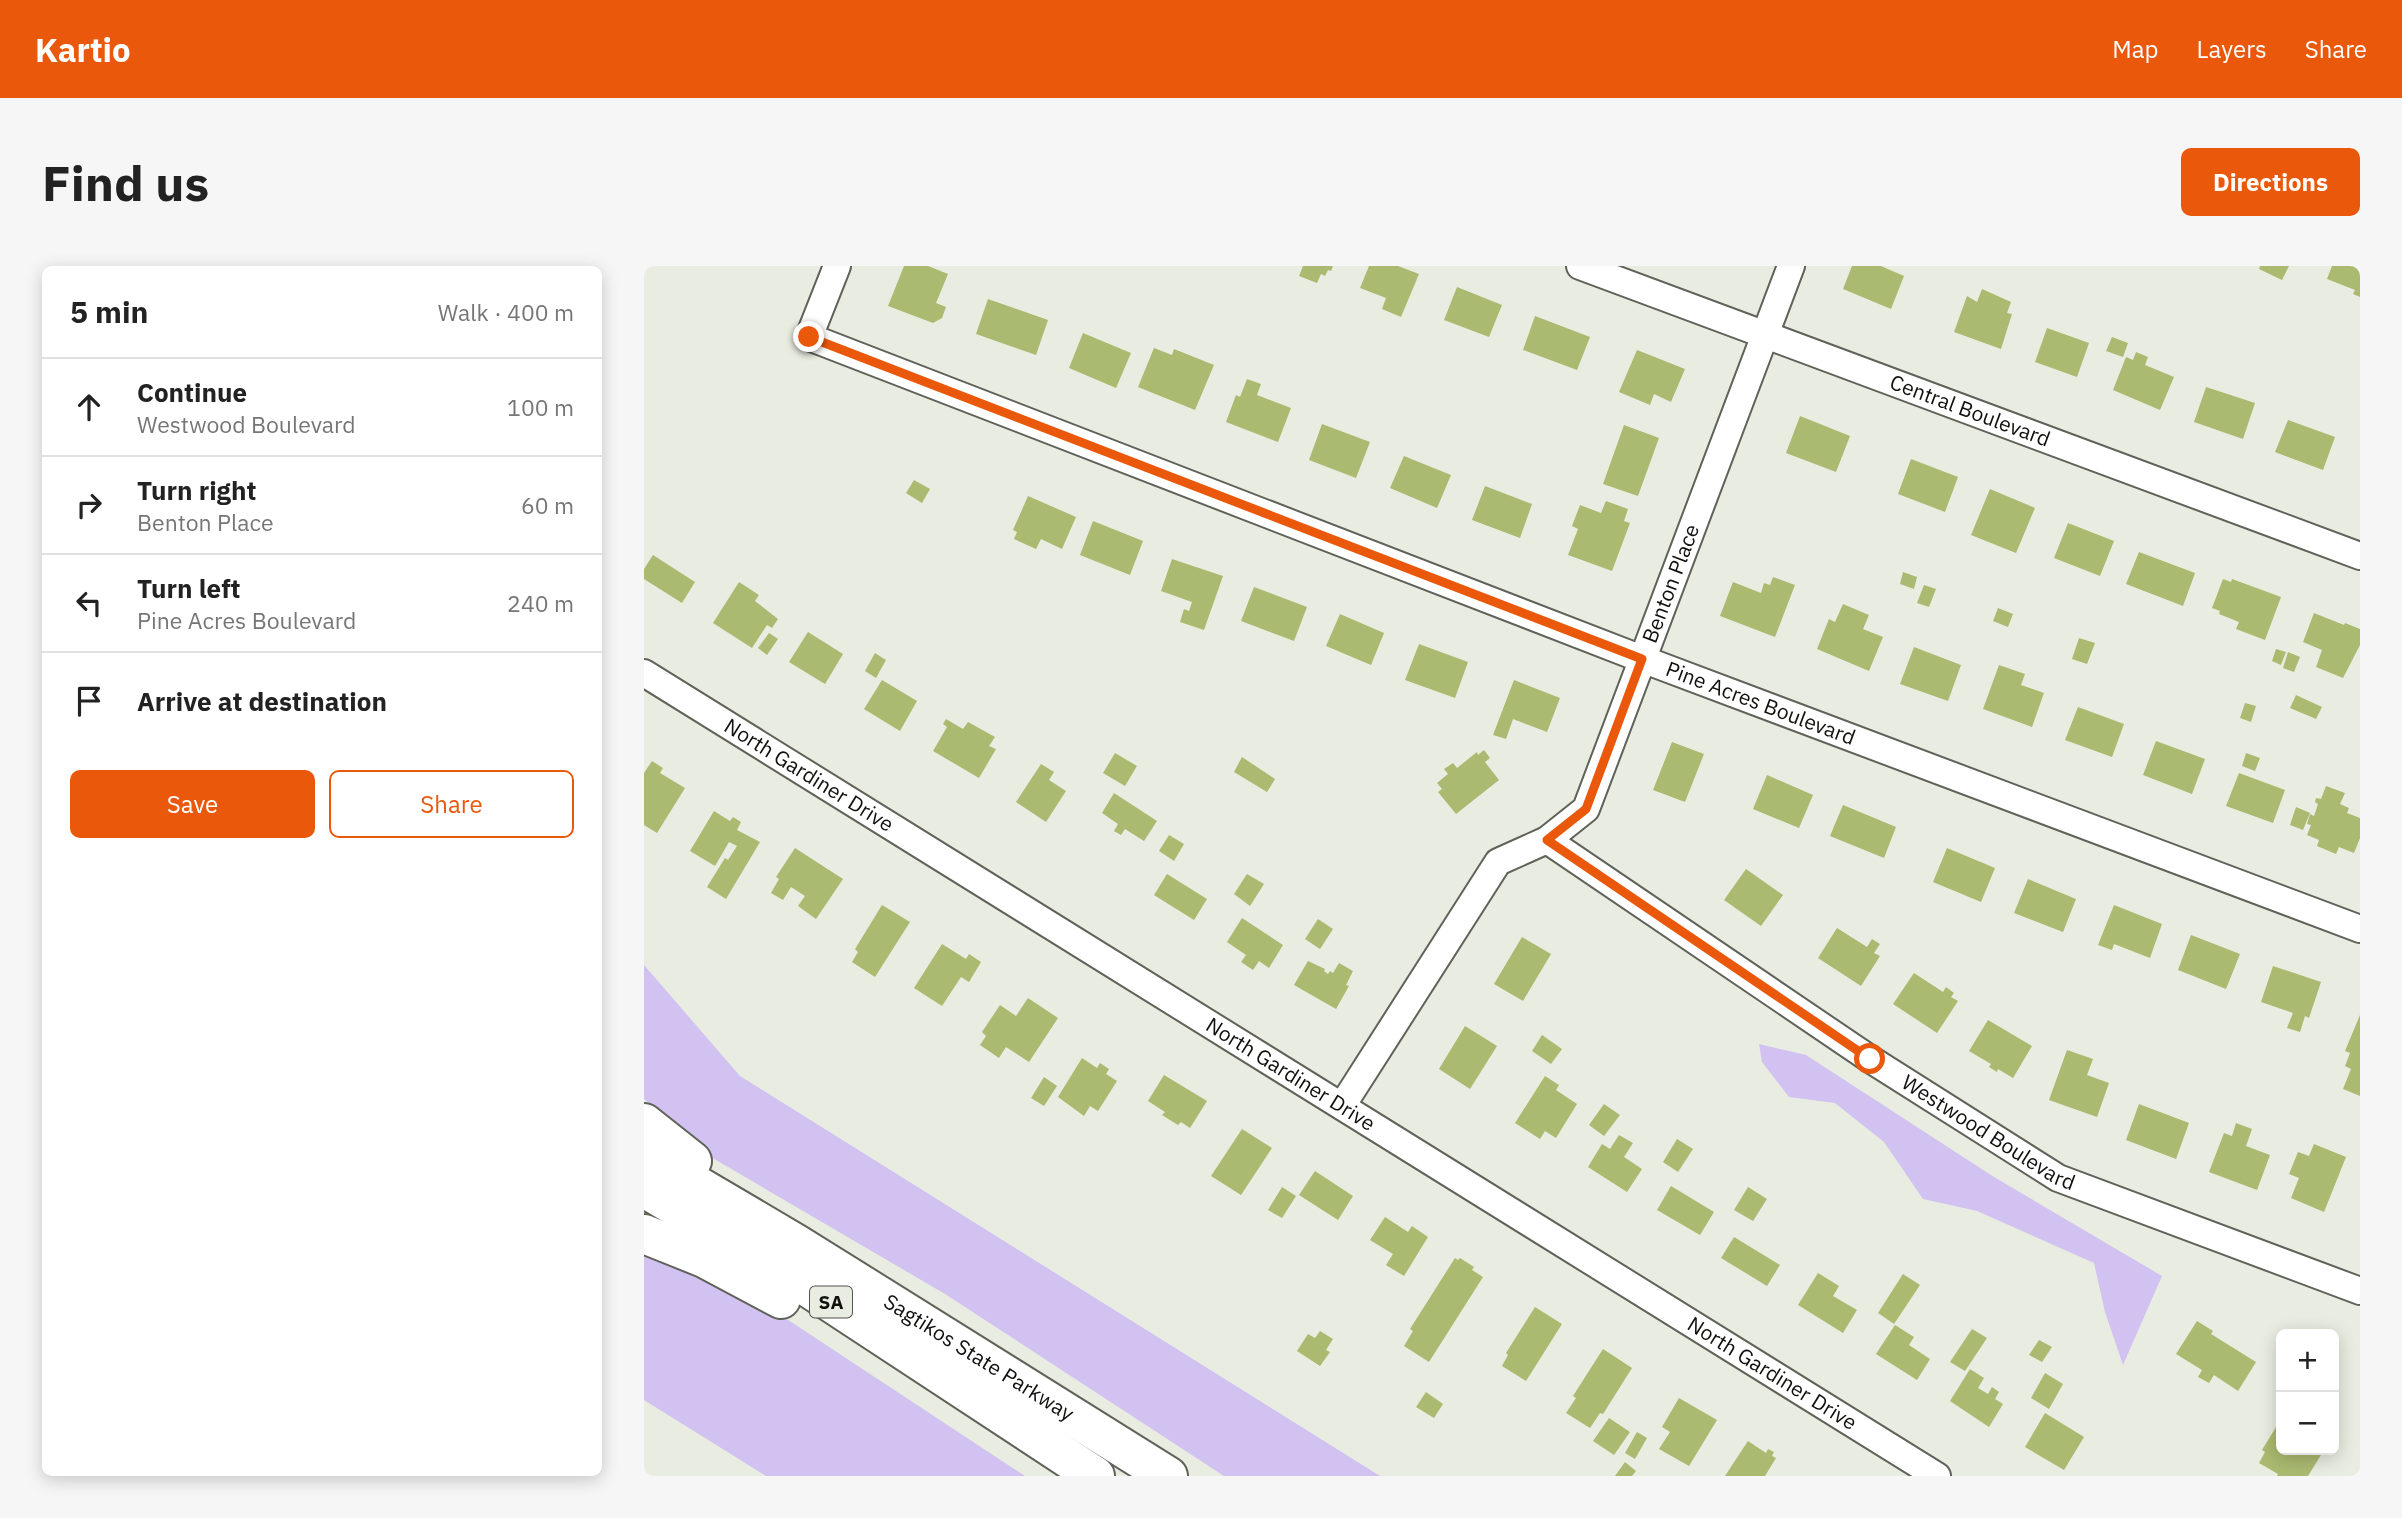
<!DOCTYPE html>
<html lang="en">
<head>
<meta charset="utf-8">
<style>
  body { margin:0; font-family:"IBM Plex Sans",sans-serif; background:#f6f6f6; color:#222 }
  .controls { position:absolute; right:21px; bottom:21px; display:grid; overflow:hidden; border-radius:10px; box-shadow:0 4px 18px #0003 }
  .controls button { width:63px; height:63px; display:grid; place-items:center; padding:0; border:0; border-bottom:2px solid #e0e0e0; background:#fff; color:#222; font:35px sans-serif }
  .stop { position:absolute; width:21px; height:21px; margin:-16px; border:5px solid #ea580c; border-radius:50%; background:#fff }
  .stop.end { background:#ea580c; border-color:#fff; box-shadow:0 2px 7px #0008 }
  .list { margin:0; padding:0; list-style:none }
  h2 { display:flex; justify-content:space-between; align-items:center; height:91px; margin:0; padding:0 28px; font-size:30px }
  h2 small { font-size:23px; font-weight:400; color:#767676 }
  .list li { display:grid; grid-template-columns:46px 1fr auto; gap:21px; align-items:center; box-sizing:border-box; height:98px; padding:0 28px; border-top:2px solid #e0e0e0 }
  .list b { display:block; font-size:26px; white-space:nowrap }
  .list p { margin:0; font-size:23px; white-space:nowrap; color:#767676 }
  .list em { font-size:23px; font-style:normal; color:#767676 }
  .actions { display:flex; gap:14px; padding:21px 28px }
  .actions a { flex:1; padding:16px 0; border:2px solid #ea580c; border-radius:10px; text-align:center; font-size:24px; color:#ea580c }
  .actions .main { background:#ea580c; color:#fff }
  .icon { flex:none; width:38px; height:38px; fill:none; stroke:currentColor; stroke-width:2; stroke-linecap:round; stroke-linejoin:round }
  .map { position:relative; flex:none; width:1716px; height:1210px; overflow:hidden; border-radius:10px }
  header { display:flex; align-items:center; gap:42px; box-sizing:border-box; height:98px; padding:0 35px; background:#ea580c; color:#fff }
  header strong { font-size:33px }
  nav { display:flex; gap:38px; margin-inline-start:auto; font-size:24px }
  .intro { display:flex; align-items:center; justify-content:space-between; box-sizing:border-box; height:168px; padding:0 42px }
  h1 { margin:0; font-size:49px }
  .button { padding:18px 32px; border-radius:10px; background:#ea580c; color:#fff; font-size:24px; font-weight:700 }
  main { display:flex; gap:42px; padding:0 42px }
  aside { flex:1; background:#fff; border-radius:10px; box-shadow:0 4px 18px #0003 }
  .map>svg:first-child { display:block }
  .green { fill:#d1c2f1 }
  .building { fill:#aaba70 }
  .lines { fill:none; stroke-linecap:round; stroke-linejoin:round }
  .street-casing { stroke:#5f6258; stroke-width:30 }
  .highway-casing { stroke:#5f6258; stroke-width:42 }
  .street { stroke:#fff; stroke-width:26 }
  .highway { stroke:#fff; stroke-width:38 }
  .route { stroke:#ea580c; stroke-width:9 }
  .labels { text-anchor:middle; stroke-width:5; stroke-linejoin:round; paint-order:stroke }
  .shield { fill:#e9ece0; stroke:#51534c; stroke-width:2 }
  .shield-label { font-size:19px; font-weight:bold; fill:#10110d }
  .street-label { font-size:21px; fill:#10110d; stroke:#e9ece0 }
</style>
</head>
<body>
<header>
<strong>Kartio</strong>
<nav><a>Map</a><a>Layers</a><a>Share</a></nav>
</header>
<div class="intro"><h1>Find us</h1><a class="button">Directions</a></div>
<main>
<aside>
<h2>5 min<small>Walk · 400 m</small></h2>
<ul class="list">
<li><svg class="icon" aria-label="ahead" viewBox="0 0 24 24"><path d="M12 20V5M6 11l6-6 6 6"/></svg><div><b>Continue</b><p>Westwood Boulevard</p></div><em>100 m</em></li>
<li><svg class="icon" aria-label="right" viewBox="0 0 24 24"><path d="M7 20v-9h11M14 6l5 5-5 5"/></svg><div><b>Turn right</b><p>Benton Place</p></div><em>60 m</em></li>
<li><svg class="icon" aria-label="left" viewBox="0 0 24 24"><path d="M17 20v-9H6M10 6l-5 5 5 5"/></svg><div><b>Turn left</b><p>Pine Acres Boulevard</p></div><em>240 m</em></li>
<li><svg class="icon" aria-label="arrive" viewBox="0 0 24 24"><path d="M6 21V4h12l-3 4 3 4H6"/></svg><div><b>Arrive at destination</b></div></li>
</ul>
<div class="actions"><a class="main">Save</a><a>Share</a></div>
</aside>
<div class="map">
<svg width="1716" height="1210" viewBox="0 0 1716 1210">
  <rect width="100%" height="100%" fill="#e9ece0"/>
  <!-- green -->
  <g class="green">
    <polygon points="0,699 96,810 736,1210 580,1210 301,1028 55,884 0,833"/>
    <polygon points="1115,778 1162,789 1350,911 1518,1010 1479,1099 1461,1046 1450,997 1333,945 1279,933 1240,876 1191,837 1145,831 1118,796"/>
    <polygon points="0,986 88,1017 381,1210 122,1210 0,1134"/>
  </g>
  <!-- building -->
  <g class="building">
    <polygon points="260,0 284,0 304,8 292,37 302,41 298,52 289,57 244,40"/>
    <polygon points="659,0 689,0 687,5 684,4 681,10 677,8 673,17 655,10"/>
    <polygon points="725,0 754,0 775,8 757,51 738,43 742,32 716,22"/>
    <polygon points="1208,0 1237,0 1260,10 1247,43 1199,23"/>
    <polygon points="1616,0 1645,0 1638,14 1615,3"/>
    <polygon points="1688,0 1716,0 1716,31 1709,28 1711,24 1683,13"/>
    <polygon points="813,21 858,39 845,71 800,54"/>
    <polygon points="1338,23 1367,36 1363,47 1368,48 1357,83 1310,66 1323,30 1333,36"/>
    <polygon points="344,33 404,54 392,89 332,68"/>
    <polygon points="891,50 946,71 933,104 879,84"/>
    <polygon points="1403,62 1445,77 1433,111 1391,96"/>
    <polygon points="439,67 487,87 472,122 425,102"/>
    <polygon points="1468,71 1484,77 1479,91 1462,85"/>
    <polygon points="510,82 528,89 530,83 570,99 551,144 494,121"/>
    <polygon points="993,84 1041,103 1027,136 1010,128 1006,139 975,126"/>
    <polygon points="1492,86 1504,91 1501,99 1530,111 1516,144 1469,124 1482,91 1489,94"/>
    <polygon points="603,113 617,118 613,129 647,142 634,176 582,156 592,129 596,131"/>
    <polygon points="1562,121 1611,137 1599,173 1550,156"/>
    <polygon points="1156,150 1206,170 1192,206 1142,187"/>
    <polygon points="1644,154 1691,171 1679,204 1631,186"/>
    <polygon points="678,158 726,176 712,212 665,194"/>
    <polygon points="980,159 1015,172 994,230 959,218"/>
    <polygon points="760,190 807,209 793,242 746,222"/>
    <polygon points="1267,193 1314,211 1301,246 1254,228"/>
    <polygon points="270,214 286,223 278,237 262,227"/>
    <polygon points="841,220 888,238 876,272 828,254"/>
    <polygon points="1346,223 1391,242 1372,287 1327,269"/>
    <polygon points="384,230 432,251 418,283 397,273 392,283 370,273 373,266 369,264"/>
    <polygon points="962,235 984,243 980,255 986,257 968,305 924,289 934,263 928,260 936,239 957,247"/>
    <polygon points="449,255 499,275 486,309 436,289"/>
    <polygon points="1424,257 1470,275 1456,310 1410,292"/>
    <polygon points="1495,286 1551,307 1539,340 1482,318"/>
    <polygon points="9,289 51,316 38,337 0,313 0,303"/>
    <polygon points="528,293 579,310 560,364 536,356 540,343 545,345 548,336 517,325"/>
    <polygon points="1259,306 1273,311 1270,323 1256,318"/>
    <polygon points="1129,311 1151,319 1131,371 1076,350 1089,316 1117,327 1120,317 1126,319"/>
    <polygon points="1579,313 1587,316 1588,313 1637,331 1621,374 1592,363 1595,356 1575,348 1576,345 1568,342"/>
    <polygon points="95,316 115,329 111,335 134,353 128,362 123,359 108,382 69,357"/>
    <polygon points="1280,319 1292,323 1285,341 1273,337"/>
    <polygon points="610,321 663,341 650,375 597,355"/>
    <polygon points="1199,338 1225,349 1219,363 1239,371 1225,405 1173,383 1185,353 1191,356"/>
    <polygon points="1354,342 1369,348 1364,361 1349,355"/>
    <polygon points="1670,347 1700,359 1701,357 1716,363 1716,379 1699,412 1672,401 1678,384 1659,376"/>
    <polygon points="696,348 740,367 727,399 682,380"/>
    <polygon points="164,366 199,388 181,418 145,396"/>
    <polygon points="125,367 134,373 123,389 114,382"/>
    <polygon points="1435,372 1451,377 1443,398 1428,393"/>
    <polygon points="775,378 824,396 811,432 761,414"/>
    <polygon points="1270,381 1317,399 1304,435 1256,418"/>
    <polygon points="1632,383 1642,386 1637,399 1628,395"/>
    <polygon points="1644,386 1656,391 1650,406 1639,402"/>
    <polygon points="231,387 242,394 232,412 221,405"/>
    <polygon points="1355,399 1381,408 1377,419 1400,427 1388,461 1339,443"/>
    <polygon points="238,414 273,435 256,465 220,443"/>
    <polygon points="870,414 916,432 903,466 869,453 862,473 849,469"/>
    <polygon points="1652,429 1678,441 1672,453 1646,442"/>
    <polygon points="1601,437 1612,440 1607,456 1596,452"/>
    <polygon points="1434,441 1480,458 1468,491 1421,474"/>
    <polygon points="302,453 319,463 324,456 351,471 345,480 352,483 335,512 289,485 303,461 299,458"/>
    <polygon points="1512,475 1561,493 1548,528 1499,509"/>
    <polygon points="1028,476 1060,488 1041,536 1009,524"/>
    <polygon points="840,484 846,492 841,496 855,514 812,548 794,526 798,523 793,517 804,508 800,503 809,497 813,502 833,486 834,489"/>
    <polygon points="471,487 493,500 481,520 459,507"/>
    <polygon points="1602,487 1616,492 1611,505 1598,500"/>
    <polygon points="598,491 631,513 623,526 590,506"/>
    <polygon points="8,495 19,502 16,507 41,522 13,567 0,559 0,507"/>
    <polygon points="397,498 410,506 405,514 422,525 402,556 372,536"/>
    <polygon points="1595,507 1641,524 1629,557 1582,540"/>
    <polygon points="1123,509 1169,529 1155,562 1109,543"/>
    <polygon points="1682,520 1701,527 1696,538 1705,542 1703,547 1716,552 1716,572 1710,587 1695,581 1692,588 1673,580 1675,574 1663,569 1667,559 1663,558 1666,548 1670,550 1674,538 1671,536 1672,532 1677,533"/>
    <polygon points="470,527 513,555 500,575 481,563 477,569 470,565 474,558 458,547"/>
    <polygon points="1199,539 1252,561 1240,592 1186,570"/>
    <polygon points="1652,541 1666,547 1659,564 1646,559"/>
    <polygon points="70,545 86,555 89,551 97,556 93,564 116,576 82,633 63,621 81,592 84,594 93,580 85,576 71,600 46,585"/>
    <polygon points="525,569 540,578 530,595 515,585"/>
    <polygon points="151,582 199,613 172,653 154,640 161,630 147,621 139,634 127,627 135,613 132,611"/>
    <polygon points="1303,582 1351,602 1337,636 1289,616"/>
    <polygon points="1102,603 1139,629 1117,660 1080,634"/>
    <polygon points="523,608 563,633 550,654 510,629"/>
    <polygon points="603,608 620,618 606,640 590,628"/>
    <polygon points="1384,613 1432,633 1419,666 1370,647"/>
    <polygon points="238,639 266,656 231,711 208,696 214,686 211,683"/>
    <polygon points="1470,639 1518,658 1506,692 1470,678 1468,684 1454,679"/>
    <polygon points="598,652 639,679 625,702 615,695 609,704 597,696 602,689 583,676"/>
    <polygon points="674,653 689,663 676,683 661,673"/>
    <polygon points="1193,662 1223,681 1228,673 1236,678 1230,687 1236,690 1217,720 1174,692"/>
    <polygon points="1547,669 1596,688 1582,723 1534,704"/>
    <polygon points="878,671 907,688 879,735 850,718"/>
    <polygon points="298,678 322,693 325,688 337,696 325,716 317,711 298,740 270,722"/>
    <polygon points="664,695 681,703 680,705 684,708 686,705 689,707 695,697 709,705 702,719 705,720 692,743 650,719"/>
    <polygon points="1629,700 1677,716 1665,752 1661,750 1656,766 1643,762 1649,747 1617,736"/>
    <polygon points="1270,707 1299,726 1302,721 1310,727 1307,731 1314,735 1293,767 1249,738"/>
    <polygon points="384,732 414,752 385,796 362,781 355,792 336,779 342,770 338,766 356,739 372,750"/>
    <polygon points="1716,749 1716,830 1699,823 1707,803 1701,800 1706,787 1701,785"/>
    <polygon points="1344,754 1388,780 1369,812 1354,803 1353,806 1345,801 1347,798 1325,785"/>
    <polygon points="821,760 853,780 826,823 795,803"/>
    <polygon points="898,769 918,783 907,798 888,785"/>
    <polygon points="1423,784 1449,793 1443,809 1465,817 1453,851 1405,834"/>
    <polygon points="438,792 453,802 456,797 465,803 462,808 473,815 454,845 446,840 440,850 414,831"/>
    <polygon points="520,809 563,835 546,862 537,856 534,859 518,849 521,846 504,835"/>
    <polygon points="901,810 915,819 912,824 933,838 912,872 901,865 896,873 871,857"/>
    <polygon points="400,811 413,820 400,840 387,832"/>
    <polygon points="960,838 976,849 960,870 945,859"/>
    <polygon points="1495,838 1545,857 1532,893 1482,874"/>
    <polygon points="1592,857 1608,863 1602,880 1626,889 1613,924 1565,906 1580,867 1588,870"/>
    <polygon points="598,863 628,882 597,929 567,910"/>
    <polygon points="975,869 989,877 980,891 998,903 983,926 944,901 958,878 966,883"/>
    <polygon points="1033,873 1049,883 1034,906 1019,896"/>
    <polygon points="1670,878 1702,891 1680,946 1647,932 1655,912 1645,908 1654,886 1665,890"/>
    <polygon points="671,905 709,930 694,954 655,929"/>
    <polygon points="1027,920 1070,946 1056,969 1013,944"/>
    <polygon points="638,921 652,930 638,952 624,944"/>
    <polygon points="1104,921 1123,933 1109,955 1090,944"/>
    <polygon points="741,951 764,966 768,960 784,971 760,1010 742,999 749,988 726,974"/>
    <polygon points="1090,971 1136,999 1123,1020 1077,992"/>
    <polygon points="811,992 814,994 816,992 830,1001 828,1004 839,1011 785,1096 760,1080 769,1065 766,1063"/>
    <polygon points="1174,1007 1195,1020 1189,1030 1213,1044 1199,1067 1154,1039"/>
    <polygon points="1259,1008 1276,1019 1250,1058 1234,1047"/>
    <polygon points="891,1041 918,1058 882,1115 858,1100 864,1089 862,1087"/>
    <polygon points="1553,1055 1569,1065 1567,1068 1612,1096 1594,1125 1570,1109 1565,1117 1554,1111 1558,1104 1532,1088"/>
    <polygon points="1251,1059 1270,1071 1265,1079 1286,1093 1273,1114 1232,1088"/>
    <polygon points="1328,1063 1343,1072 1321,1105 1306,1096"/>
    <polygon points="676,1065 689,1073 682,1084 686,1086 676,1100 653,1085 664,1068 671,1072"/>
    <polygon points="1395,1074 1408,1081 1398,1096 1385,1089"/>
    <polygon points="959,1083 988,1102 959,1148 956,1147 946,1162 922,1147 932,1132 929,1130"/>
    <polygon points="1326,1103 1340,1112 1334,1122 1344,1128 1348,1121 1355,1126 1351,1133 1359,1138 1345,1161 1306,1135"/>
    <polygon points="1401,1107 1419,1118 1405,1143 1387,1132"/>
    <polygon points="782,1126 799,1138 790,1152 772,1141"/>
    <polygon points="1035,1132 1073,1154 1045,1200 1015,1183 1026,1166 1018,1161"/>
    <polygon points="1401,1147 1440,1171 1420,1204 1381,1181"/>
    <polygon points="965,1152 986,1166 970,1189 949,1175"/>
    <polygon points="1637,1153 1637,1184 1680,1184 1664,1210 1633,1210 1634,1208 1615,1197 1621,1186 1618,1184"/>
    <polygon points="993,1166 1003,1172 991,1193 981,1187"/>
    <polygon points="1104,1175 1122,1187 1124,1183 1130,1186 1128,1190 1132,1192 1121,1210 1081,1210"/>
    <polygon points="981,1196 992,1205 988,1210 971,1210"/>
  </g>
  <g class="lines">
    <defs>
      <g id="street">
        <path id="s1" d="M193 0 165 71 998 393 1716 663"/>
        <path id="s2" d="M936 0 1716 290"/>
        <path id="s3" d="M0 407 1293 1210"/>
        <path id="s4" d="M903 574 1226 793 1414 912 1716 1025"/>
        <path id="s5" d="M698 840 854 596 903 574 942 543 1147 0"/>
      </g>
      <g id="highway">
        <polyline points="0,857 48,895"/>
        <path id="s6" d="M0 888 151 977 524 1210"/>
        <polyline points="0,922 130,999 451,1210"/>
        <polyline points="0,968 60,992 137,1033"/>
      </g>
    </defs>
    <!-- street casing -->
    <use href="#street" class="street-casing"/>
    <!-- highway casing -->
    <use href="#highway" class="highway-casing"/>
    <!-- street -->
    <use href="#street" class="street"/>
    <!-- highway -->
    <use href="#highway" class="highway"/>
  </g>
  <g class="lines">
    <!-- route -->
    <polyline class="route" points="165,71 998,393 942,543 903,574 1226,793"/>
  </g>
  <g class="labels">
    <!-- shield labels -->
    <rect class="shield" x="166" y="1020.5" width="42" height="31" rx="5"/>
    <g class="shield-label">
      <text x="187" y="1043">SA</text>
    </g>
    <!-- street labels -->
    <g class="street-label">
      <text dy="7" stroke="none"><textPath href="#s2" startOffset="416">Central Boulevard</textPath></text>
      <text dy="7" stroke="none"><textPath href="#s5" startOffset="634">Benton Place</textPath></text>
      <text dy="7" stroke="none"><textPath href="#s1" startOffset="1096">Pine Acres Boulevard</textPath></text>
      <text dy="7" stroke="none"><textPath href="#s3" startOffset="194">North Gardiner Drive</textPath></text>
      <text dy="7" stroke="none"><textPath href="#s3" startOffset="761">North Gardiner Drive</textPath></text>
      <text dy="7" stroke="none"><textPath href="#s4" startOffset="530">Westwood Boulevard</textPath></text>
      <text dy="7" stroke="none"><textPath href="#s6" startOffset="392">Sagtikos State Parkway</textPath></text>
      <text dy="7" stroke="none"><textPath href="#s3" startOffset="1328">North Gardiner Drive</textPath></text>
    </g>
  </g>
</svg>
<div class="controls">
<button>+</button>
<button>−</button>
</div>
<div class="stop" style="left:1226px;top:793px"></div>
<div class="stop end" style="left:165px;top:71px"></div>
</div>
</main>
</body>
</html>
